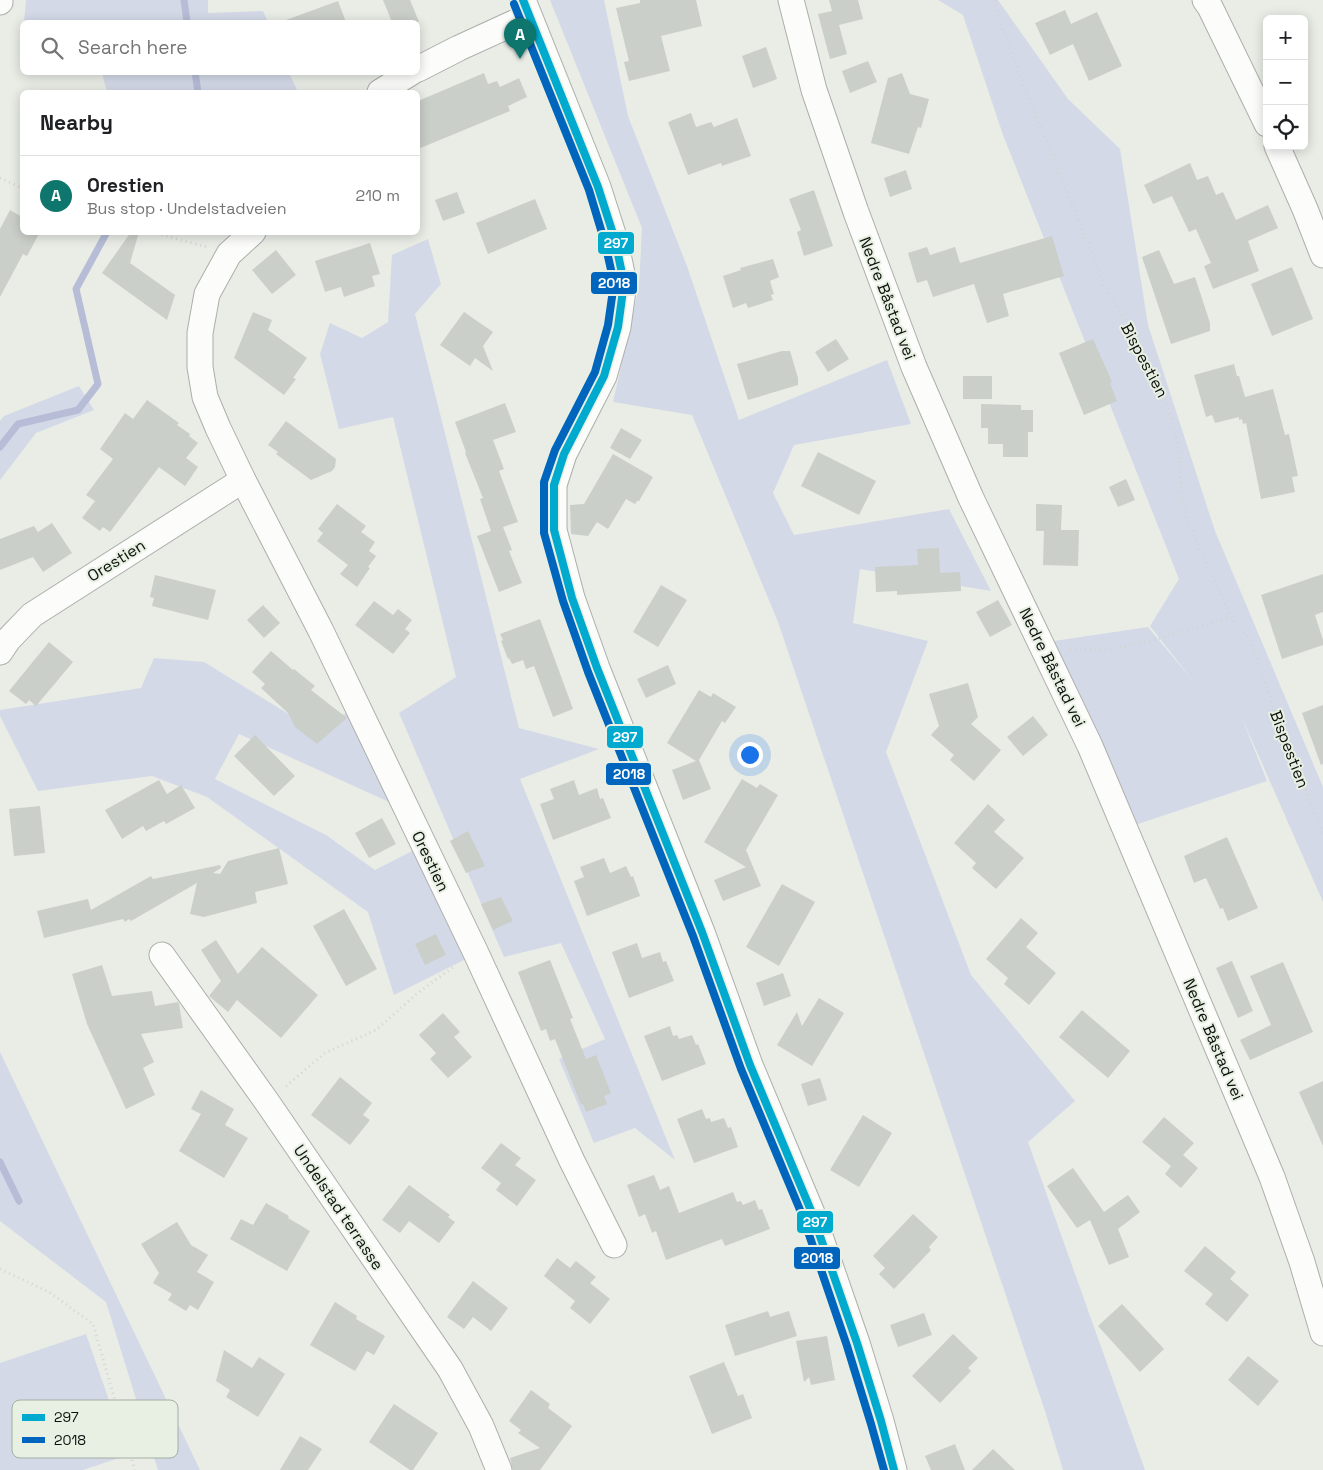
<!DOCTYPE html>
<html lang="en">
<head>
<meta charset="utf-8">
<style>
  body { margin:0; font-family:"Space Grotesk",sans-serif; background:#f6f6f6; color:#202124 }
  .controls { position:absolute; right:15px; top:15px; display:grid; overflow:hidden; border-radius:8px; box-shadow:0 2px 12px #0003 }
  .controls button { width:45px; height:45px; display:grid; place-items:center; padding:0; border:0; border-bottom:1px solid #e0e0e0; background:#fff; color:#202124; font:25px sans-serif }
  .you { position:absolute; left:749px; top:754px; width:18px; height:18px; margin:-12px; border:4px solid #fff; border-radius:50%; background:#1a73e8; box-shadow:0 0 0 8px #1a73e833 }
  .badge { display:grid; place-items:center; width:32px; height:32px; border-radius:50%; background:#0f766e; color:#fff; font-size:16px; font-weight:700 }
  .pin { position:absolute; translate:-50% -41px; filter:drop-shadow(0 1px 2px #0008) }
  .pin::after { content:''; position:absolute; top:26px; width:18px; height:15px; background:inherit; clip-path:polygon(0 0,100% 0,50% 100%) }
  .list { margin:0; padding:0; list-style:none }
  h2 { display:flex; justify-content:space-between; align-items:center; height:65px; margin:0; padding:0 20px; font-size:21px }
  h2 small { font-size:16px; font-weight:400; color:#757577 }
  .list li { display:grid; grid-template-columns:32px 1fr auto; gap:15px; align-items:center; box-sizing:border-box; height:80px; padding:0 20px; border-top:1px solid #e0e0e0 }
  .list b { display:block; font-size:19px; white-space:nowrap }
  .list p { margin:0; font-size:16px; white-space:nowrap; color:#757577 }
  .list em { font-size:16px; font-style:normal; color:#757577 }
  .icon { flex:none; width:28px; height:28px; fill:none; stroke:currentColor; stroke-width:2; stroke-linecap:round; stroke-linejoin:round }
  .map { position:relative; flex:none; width:1323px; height:1470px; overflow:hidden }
  .search { position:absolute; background:#fff; box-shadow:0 2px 12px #0003; left:20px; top:20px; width:400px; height:55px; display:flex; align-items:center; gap:12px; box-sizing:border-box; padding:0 18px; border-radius:8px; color:#757577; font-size:19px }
  .panel { position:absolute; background:#fff; box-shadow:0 2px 12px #0003; left:20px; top:90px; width:400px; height:145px; border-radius:8px }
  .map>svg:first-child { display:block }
  .green { fill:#d4d9e8 }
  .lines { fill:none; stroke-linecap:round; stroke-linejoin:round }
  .stream { stroke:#b7bdd7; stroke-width:7 }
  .building { fill:#cbcfc9 }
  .minor-casing { stroke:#acafab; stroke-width:27 }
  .path { stroke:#d3d4d2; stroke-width:3; stroke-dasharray:1 4; stroke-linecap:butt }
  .minor { stroke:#fcfcfb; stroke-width:25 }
  .bus-1-casing { stroke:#e8f0e3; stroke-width:11 }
  .bus-2-casing { stroke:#e8f0e3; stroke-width:11 }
  .bus-1 { stroke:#00a9ce; stroke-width:8 }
  .bus-2 { stroke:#0065bd; stroke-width:8 }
  .labels { text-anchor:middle; stroke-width:4; stroke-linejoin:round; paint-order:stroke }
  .street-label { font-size:16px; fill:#0c0f0b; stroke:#e8f0e3 }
  .key { fill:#e8f0e3; stroke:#a6aca2; stroke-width:1 }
  .key-label { font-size:14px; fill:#0c0f0b }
  .line-badge { stroke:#e8f0e3; stroke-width:2 }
  .badge-label { font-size:14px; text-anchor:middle; font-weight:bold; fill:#fff }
</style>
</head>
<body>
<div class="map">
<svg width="1323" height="1470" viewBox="0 0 1323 1470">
  <rect width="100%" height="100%" fill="#e9ede6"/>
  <!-- green -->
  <g class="green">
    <polygon points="26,0 208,0 208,13 263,11 268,22 24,22"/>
    <polygon points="550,0 604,0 628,116 687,266 739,420 887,360 911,424 794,445 773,493 794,535 949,509 991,591 860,569 853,623 928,641 886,752 971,975 1075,1101 1028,1142 1145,1470 1063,1470 1045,1411 778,622 692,415 613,402 639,286 642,228"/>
    <polygon points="938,0 998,0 1068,99 1120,149 1148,325 1215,531 1323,787 1323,902 1242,718 1267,781 1132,826 1054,641 1148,627 1193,681 1150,626 1179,579 1003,135 963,15"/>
    <polygon points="102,73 289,73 298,92 107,92"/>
    <polygon points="428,239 441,284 415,314 519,728 599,749 520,779 675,1160 635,1128 594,1143 559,1059 605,1039 561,943 504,957 399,713 456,677 393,417 339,429 320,354 330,323 362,338 388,322 392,255"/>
    <polygon points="79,386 94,410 36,433 0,480 0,421 4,416"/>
    <polygon points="154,658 204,662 310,727 350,712 398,806 239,734 215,779 326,835 375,870 418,848 470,957 394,995 368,912 207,797 152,776 38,791 0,716 0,710 141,688"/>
    <polygon points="0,1052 200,1470 158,1470 106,1302 0,1221"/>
    <polygon points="86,1334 128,1455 83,1470 0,1470 0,1363"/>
  </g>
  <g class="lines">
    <!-- stream -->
    <g class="stream">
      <polyline points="184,0 187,22"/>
      <polyline points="195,72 198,92"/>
      <polyline points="0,447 18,424 78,410 98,384 76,289 107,232"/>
      <polyline points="0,1162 19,1201"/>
    </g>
  </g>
  <!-- building -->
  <g class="building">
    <polygon points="383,0 410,0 419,22 392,22"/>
    <polygon points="640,0 696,0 702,26 661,36 670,71 629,81 624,62 629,61 616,8 640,3"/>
    <polygon points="829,0 858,0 863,19 839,25 847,54 830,59 818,14 832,11"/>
    <polygon points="338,1 346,22 286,22 286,20"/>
    <polygon points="1065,10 1071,24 1097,12 1122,66 1089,81 1073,44 1050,55 1035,23"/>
    <polygon points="766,47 777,79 753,88 742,56"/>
    <polygon points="868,61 877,82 850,93 842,71"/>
    <polygon points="484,73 488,84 497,81 500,87 519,78 527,97 508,106 510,111 418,149 418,101"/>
    <polygon points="902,73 910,94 929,99 921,128 918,127 909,154 871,143 888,78"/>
    <polygon points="691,113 696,127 711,122 714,127 737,118 751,156 722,166 721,163 688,175 668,122"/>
    <polygon points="1190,163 1197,180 1208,176 1216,195 1223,192 1236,220 1268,205 1278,228 1248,241 1259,271 1213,289 1204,266 1211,263 1196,229 1189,232 1172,196 1153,204 1144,185"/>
    <polygon points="906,170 912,189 890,197 884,178"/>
    <polygon points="814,190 833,246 804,256 797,232 801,230 789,199"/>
    <polygon points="457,192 465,213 443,221 435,200"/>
    <polygon points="535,199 547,229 488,254 476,223"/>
    <polygon points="10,210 22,217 22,232 40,232 27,256 23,254 0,297 0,229"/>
    <polygon points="131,232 139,232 130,263 175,295 167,320 102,273"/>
    <polygon points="1052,236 1064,276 1003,294 1009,316 987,323 974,284 933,297 927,280 917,283 908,253 927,247 930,255 955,247 960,263"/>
    <polygon points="370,243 380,274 372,276 375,286 344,297 341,287 325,292 315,261"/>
    <polygon points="276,250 296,275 272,294 252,270"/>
    <polygon points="1159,250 1174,284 1195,277 1210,323 1210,331 1171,344 1142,257"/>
    <polygon points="773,259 779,277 770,281 774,294 771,295 773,300 748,308 746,303 733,308 723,276 741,270 740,268"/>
    <polygon points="1292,267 1313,319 1272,336 1251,284"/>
    <polygon points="253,312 272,320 268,330 307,358 293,378 296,379 284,395 234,358"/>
    <polygon points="464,312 493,332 483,346 493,371 475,358 470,366 440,345"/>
    <polygon points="836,339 849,359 828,372 815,352"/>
    <polygon points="1093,339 1112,382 1110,383 1117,401 1084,415 1059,353"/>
    <polygon points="782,351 790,351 798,378 798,385 748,400 737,364"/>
    <polygon points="1234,364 1237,376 1239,376 1245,397 1273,389 1285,435 1289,434 1298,476 1292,477 1295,492 1261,499 1246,423 1243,424 1242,419 1239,420 1239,417 1215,423 1212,415 1206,417 1194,375"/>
    <rect x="963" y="376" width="29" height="23"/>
    <polygon points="147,400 179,423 177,425 190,434 189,436 198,443 186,458 198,467 185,486 159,467 110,532 103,527 100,531 82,518 95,501 86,495 113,459 100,449 125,413 133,419"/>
    <polygon points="505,403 516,432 493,440 504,469 499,471 518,522 503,527 512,550 509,551 522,583 499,592 477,536 491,531 480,499 483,498 465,453 466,452 455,422"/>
    <polygon points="981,404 1021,405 1021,410 1033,410 1033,432 1028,432 1028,457 1003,457 1003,444 988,444 988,428 981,428"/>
    <polygon points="286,421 336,459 335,467 332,471 311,480 276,454 278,452 268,445"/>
    <polygon points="621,428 642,440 630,459 610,448"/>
    <polygon points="818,452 876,481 859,515 801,486"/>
    <polygon points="613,454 653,477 639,501 637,501 635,504 626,499 608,529 597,522 588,536 571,534 570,505 584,504"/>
    <polygon points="1126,479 1135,500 1118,507 1109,487"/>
    <polygon points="337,504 366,526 361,532 375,542 369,551 376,556 368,567 370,568 357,587 340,574 348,565 317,541 323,533 318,529"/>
    <polygon points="1036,504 1062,505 1061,530 1079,530 1078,566 1043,565 1044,531 1036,531"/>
    <polygon points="52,523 72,553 43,572 33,557 0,570 0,539 34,526 38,532"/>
    <polygon points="939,548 940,573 960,572 961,591 897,595 897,591 876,592 875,567 918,565 917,549"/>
    <polygon points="1323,574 1323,612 1315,615 1323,640 1323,645 1282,659 1261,595"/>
    <polygon points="155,575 216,590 208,620 152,606 154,598 150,597"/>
    <polygon points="661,585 687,600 658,647 633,632"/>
    <polygon points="998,600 1012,625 990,637 976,612"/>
    <polygon points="374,601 393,615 398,609 412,620 405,629 410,633 393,654 355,625"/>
    <polygon points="263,605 280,623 264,638 247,620"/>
    <polygon points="540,619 573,709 553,717 534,666 526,669 523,660 512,664 509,658 508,659 501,641 503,640 500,634"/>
    <polygon points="49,642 73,662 36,706 29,700 26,704 9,691"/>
    <polygon points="271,651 293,670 294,669 315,686 311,690 347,718 317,744 295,727 288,713 261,688 265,684 252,672"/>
    <polygon points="668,665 676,684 646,698 637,679"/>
    <polygon points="968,683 978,717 971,724 1001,750 974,781 950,760 954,755 931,735 939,726 929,694"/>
    <polygon points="699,690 711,697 713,693 736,707 725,723 722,721 699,760 711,789 683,800 672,770 696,761 667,743"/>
    <polygon points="1323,705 1323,764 1321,765 1302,713"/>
    <polygon points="1033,716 1048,735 1023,756 1007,737"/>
    <polygon points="255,735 295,776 274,796 234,756"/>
    <polygon points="742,779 757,788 760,784 778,795 746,850 761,886 723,901 714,880 746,867 704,842"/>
    <polygon points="159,780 167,794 181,785 195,808 166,824 164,821 146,831 143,826 122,839 105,810"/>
    <polygon points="574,780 579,795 597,788 600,799 603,798 611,818 553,840 540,804 554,799 550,789"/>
    <polygon points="988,804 1005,820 994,832 1024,858 996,889 972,868 976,863 954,843"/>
    <polygon points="40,806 45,853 14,856 9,809"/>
    <polygon points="382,818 396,844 369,858 355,833"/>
    <polygon points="468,831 485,866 466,873 450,841"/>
    <polygon points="1227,837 1258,908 1228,921 1223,908 1220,909 1206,878 1194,883 1184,856"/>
    <polygon points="279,848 288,884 255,892 257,903 204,917 190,914 197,883 131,921 129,919 125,922 123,919 44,938 37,911 88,899 91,910 151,876 153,879 220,865 221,868 213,873 220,874 228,861"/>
    <polygon points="604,858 610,873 626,866 631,877 633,876 640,896 587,916 574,881 584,877 580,867"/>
    <polygon points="782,884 815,902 779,966 746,947"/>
    <polygon points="501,897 513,921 493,930 481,904"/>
    <polygon points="344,909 377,969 346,986 313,926"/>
    <polygon points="1021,918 1038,933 1026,947 1056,973 1029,1005 1004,984 1008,978 986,959"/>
    <polygon points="436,934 446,955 425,965 415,944"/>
    <polygon points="216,940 238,974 262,947 318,995 281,1038 237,1000 228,1012 209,996 221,981 201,950"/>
    <polygon points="637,943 642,958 660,952 663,962 666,961 674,981 629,998 612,952"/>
    <polygon points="550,960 573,1018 570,1019 586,1059 596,1055 611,1093 604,1096 607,1104 586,1112 583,1104 581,1105 555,1039 550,1041 546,1029 541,1031 518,972"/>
    <polygon points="1232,961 1253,1011 1238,1018 1216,968"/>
    <polygon points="1283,962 1313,1032 1250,1060 1240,1040 1271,1025 1250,976"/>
    <polygon points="102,965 112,996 152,991 155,1006 178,1002 179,1004 183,1028 141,1034 154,1062 143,1068 155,1095 126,1109 87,1024 72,974"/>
    <polygon points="783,973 791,996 764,1006 756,983"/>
    <polygon points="819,998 844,1013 812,1066 777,1045 797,1012 802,1026"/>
    <polygon points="1082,1010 1130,1051 1108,1078 1059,1037"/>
    <polygon points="443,1013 460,1032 454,1037 472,1057 448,1078 430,1059 436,1053 419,1035"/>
    <polygon points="670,1026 673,1036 677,1035 679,1039 692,1035 696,1045 698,1044 706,1064 662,1081 644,1036"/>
    <polygon points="340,1077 372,1103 363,1115 370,1120 350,1145 311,1115"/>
    <polygon points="820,1078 827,1100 808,1106 801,1084"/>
    <polygon points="1323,1081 1323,1146 1299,1092"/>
    <polygon points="201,1090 234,1109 225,1125 248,1138 224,1178 179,1151 201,1114 191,1109"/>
    <polygon points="702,1109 706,1119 710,1118 711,1122 724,1118 728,1128 731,1127 738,1147 694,1163 677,1119"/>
    <polygon points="863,1115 892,1133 859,1187 830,1170"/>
    <polygon points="1164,1117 1194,1143 1183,1155 1198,1168 1181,1188 1165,1174 1171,1166 1142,1142"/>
    <polygon points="501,1143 521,1158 515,1165 536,1180 517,1206 496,1190 501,1183 481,1168"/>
    <polygon points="1073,1168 1104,1212 1128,1195 1140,1212 1118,1229 1129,1257 1109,1265 1090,1220 1077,1228 1047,1186"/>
    <polygon points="654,1175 660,1190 669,1186 679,1213 733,1192 737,1202 741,1201 743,1205 755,1200 759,1210 762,1209 770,1229 725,1246 722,1239 666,1260 656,1231 652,1233 645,1214 639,1217 627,1185"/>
    <polygon points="409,1185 450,1215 448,1217 455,1222 439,1243 409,1221 400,1233 382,1220"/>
    <polygon points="266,1203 289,1216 288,1218 310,1231 287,1271 230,1239 241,1219 253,1225"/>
    <polygon points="913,1214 938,1237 929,1247 931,1250 894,1289 879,1274 885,1268 873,1256"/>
    <polygon points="177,1222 191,1245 208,1255 197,1272 214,1282 198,1310 190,1305 186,1311 168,1300 172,1294 153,1283 159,1273 141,1244"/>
    <polygon points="1205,1246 1236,1272 1230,1279 1249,1295 1227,1322 1205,1304 1213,1294 1184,1271"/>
    <polygon points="557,1258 570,1268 576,1261 596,1277 590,1283 610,1299 590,1324 570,1308 575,1301 544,1276"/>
    <polygon points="473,1281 508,1308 491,1331 473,1317 464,1329 447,1317"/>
    <polygon points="335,1302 357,1316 356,1319 385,1336 374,1355 367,1351 355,1371 310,1345"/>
    <polygon points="1122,1304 1164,1349 1140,1372 1098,1326"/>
    <polygon points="768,1311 770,1317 789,1311 797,1336 735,1356 725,1325"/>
    <polygon points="924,1313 932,1335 898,1347 890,1325"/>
    <polygon points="953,1334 978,1358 968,1368 971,1371 940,1403 912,1376"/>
    <polygon points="827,1336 835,1380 811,1385 809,1377 804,1382 796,1341"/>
    <polygon points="224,1350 252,1368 259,1357 285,1374 258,1417 226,1397 230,1390 216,1381"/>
    <polygon points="1248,1356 1279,1381 1258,1406 1228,1380"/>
    <polygon points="724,1362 738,1396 743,1394 752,1418 712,1434 689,1376"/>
    <polygon points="531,1390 550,1404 548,1408 572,1426 540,1470 513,1470 510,1458 540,1448 518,1433 521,1430 509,1421"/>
    <polygon points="394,1404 438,1433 413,1470 410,1470 369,1442"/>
    <polygon points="300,1436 322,1449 308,1470 280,1470"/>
    <polygon points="955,1444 965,1470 931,1470 925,1456"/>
    <polygon points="993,1449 1015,1470 972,1470"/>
  </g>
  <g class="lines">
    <defs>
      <g id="minor">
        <polyline points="523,0 598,187 615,240 624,283 618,327 604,376 564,454 554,485 554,530 572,598 597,668 702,932 750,1065 812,1213 857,1343 881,1421 894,1470"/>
        <polyline points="791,0 814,90 856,212 914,367 971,498 1090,746 1272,1177 1302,1262 1323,1333"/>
        <polyline points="1205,0 1210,7 1267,124"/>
        <polyline points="0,2 0,0"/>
        <polyline points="418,69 459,48 529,16"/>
        <polyline points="380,92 412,72"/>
        <polyline points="1277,146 1305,209 1323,255"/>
        <polyline points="253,232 229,254 207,294 200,333 200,367 205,397 218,428 243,480 321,631 475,951 572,1161 614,1245"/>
        <polyline points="0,652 8,640 32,615 243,480"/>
        <polyline points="162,955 267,1102 450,1369 481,1426 499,1470"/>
      </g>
    </defs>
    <!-- minor casing -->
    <use href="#minor" class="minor-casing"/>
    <!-- path -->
    <g class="path">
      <polyline points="995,0 996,9 1014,60 1104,284 1165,394 1179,450 1182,501 1190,527 1231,617 1251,641 1288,747 1323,833"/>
      <polyline points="0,178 22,188"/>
      <polyline points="152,232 207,247"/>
      <polyline points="1070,649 1111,649 1164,637 1231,617"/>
      <polyline points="286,1086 325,1053 376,1030 419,992 456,965"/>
      <polyline points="0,1269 49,1292 93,1324 135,1470"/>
    </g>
    <!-- minor -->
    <use href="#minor" class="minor"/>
    <defs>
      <polyline id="bus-1" points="523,0 598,187 615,240 624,283 618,327 604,376 564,454 554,485 554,530 572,598 597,668 702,932 750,1065 812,1213 857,1343 881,1421 894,1470"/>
      <polyline id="bus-2" points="514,4 589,190 605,243 614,283 608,325 595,372 555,450 544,482 544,533 563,601 588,672 693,936 741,1069 803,1217 847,1346 871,1424 884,1470"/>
    </defs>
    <!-- bus-1 casing -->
    <use href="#bus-1" class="bus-1-casing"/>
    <!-- bus-2 casing -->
    <use href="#bus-2" class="bus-2-casing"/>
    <!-- bus-1 -->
    <use href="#bus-1" class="bus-1"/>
    <!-- bus-2 -->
    <use href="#bus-2" class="bus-2"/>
  </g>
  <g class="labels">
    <!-- street labels -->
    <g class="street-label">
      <text transform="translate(888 298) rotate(69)" y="6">Nedre Båstad vei</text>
      <text transform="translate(1145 360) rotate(62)" y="6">Bispestien</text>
      <text transform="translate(116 560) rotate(-32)" y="6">Orestien</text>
      <text transform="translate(1053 667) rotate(64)" y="6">Nedre Båstad vei</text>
      <text transform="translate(1290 749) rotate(69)" y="6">Bispestien</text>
      <text transform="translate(431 861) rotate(64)" y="6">Orestien</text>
      <text transform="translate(1214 1039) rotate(67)" y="6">Nedre Båstad vei</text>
      <text transform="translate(339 1207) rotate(56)" y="6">Undelstad terrasse</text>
    </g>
  </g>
  <!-- legend -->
  <rect x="12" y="1400" width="166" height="58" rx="8" class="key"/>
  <rect x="22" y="1414" width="23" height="7" fill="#00a9ce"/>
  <rect x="22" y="1437" width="23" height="6" fill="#0065bd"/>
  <g class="key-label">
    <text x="54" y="1422">297</text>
    <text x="54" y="1445">2018</text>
  </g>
  <g class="line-badge">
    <rect x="597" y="231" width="38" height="24" rx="5" fill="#00a9ce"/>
    <rect x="590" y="271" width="48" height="24" rx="5" fill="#0065bd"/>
    <rect x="606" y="725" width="38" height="24" rx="5" fill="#00a9ce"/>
    <rect x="605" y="762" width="47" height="24" rx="5" fill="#0065bd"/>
    <rect x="796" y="1210" width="38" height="24" rx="5" fill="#00a9ce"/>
    <rect x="793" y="1246" width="48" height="24" rx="5" fill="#0065bd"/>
  </g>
  <g class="badge-label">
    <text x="616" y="248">297</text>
    <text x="614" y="288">2018</text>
    <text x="625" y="742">297</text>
    <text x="629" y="779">2018</text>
    <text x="815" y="1227">297</text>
    <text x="817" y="1263">2018</text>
  </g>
</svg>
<div class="controls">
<button>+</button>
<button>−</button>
<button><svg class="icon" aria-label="locate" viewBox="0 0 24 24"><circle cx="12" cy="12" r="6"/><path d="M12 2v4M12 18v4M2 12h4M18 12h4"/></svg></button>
</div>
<div class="you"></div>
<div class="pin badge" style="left:520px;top:59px">A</div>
<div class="search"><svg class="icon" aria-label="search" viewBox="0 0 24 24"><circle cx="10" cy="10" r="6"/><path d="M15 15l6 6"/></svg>Search here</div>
<section class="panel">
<h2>Nearby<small></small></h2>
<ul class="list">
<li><span class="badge">A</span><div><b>Orestien</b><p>Bus stop · Undelstadveien</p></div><em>210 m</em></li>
</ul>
</section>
</div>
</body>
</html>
